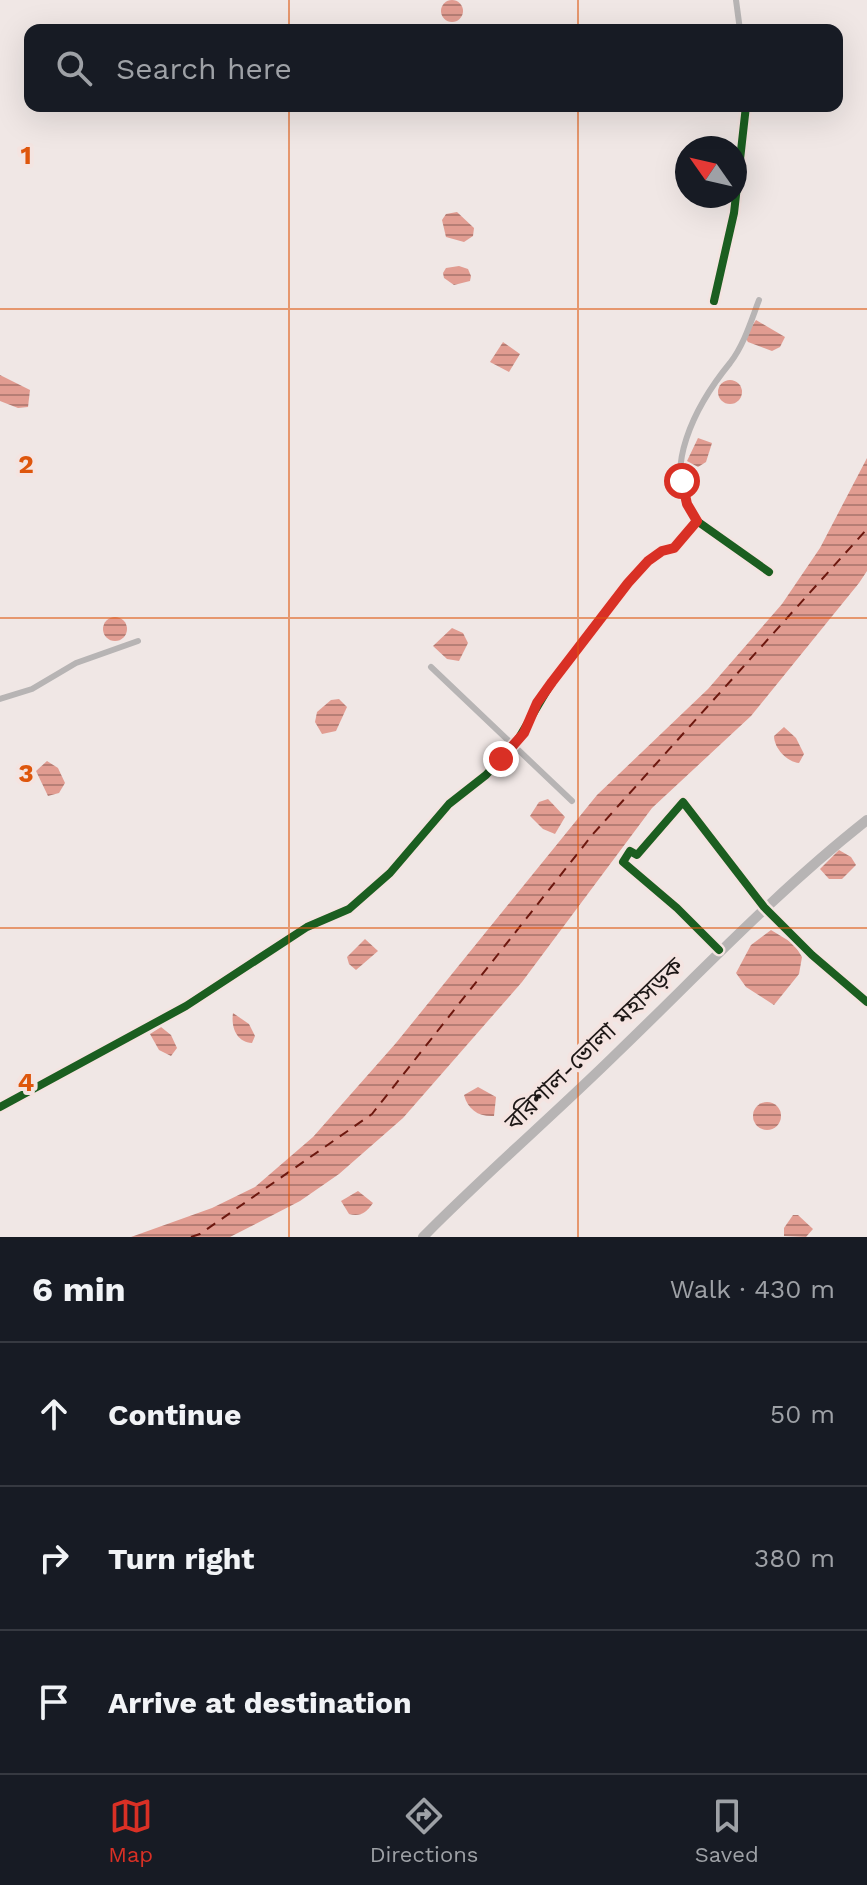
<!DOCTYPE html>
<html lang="en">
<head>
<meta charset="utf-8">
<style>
  body { margin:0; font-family:"Work Sans","Noto Sans Bengali",sans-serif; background:#242831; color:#f1f3f6 }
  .compass { position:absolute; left:675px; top:136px; width:72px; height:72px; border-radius:50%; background:#171b24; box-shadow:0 8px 32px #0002; rotate:304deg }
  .stop { position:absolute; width:24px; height:24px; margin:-18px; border:6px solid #d93025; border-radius:50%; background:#fff }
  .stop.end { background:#d93025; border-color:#fff; box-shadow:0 2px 8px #0008 }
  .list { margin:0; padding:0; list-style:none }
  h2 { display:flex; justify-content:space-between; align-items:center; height:104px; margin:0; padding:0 32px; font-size:34px }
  h2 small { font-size:26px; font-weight:400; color:#9ea1a6 }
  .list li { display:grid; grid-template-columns:52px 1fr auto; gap:24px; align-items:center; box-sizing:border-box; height:144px; padding:0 32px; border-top:2px solid #363941 }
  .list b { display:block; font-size:30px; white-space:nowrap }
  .list em { font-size:26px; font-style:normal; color:#9ea1a6 }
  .icon { flex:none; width:44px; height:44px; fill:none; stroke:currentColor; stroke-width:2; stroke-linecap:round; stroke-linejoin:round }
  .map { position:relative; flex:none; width:867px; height:1237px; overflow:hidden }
  .search { position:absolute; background:#171b24; box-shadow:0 8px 32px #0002; left:24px; right:24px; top:24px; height:88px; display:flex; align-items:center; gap:20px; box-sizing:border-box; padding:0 28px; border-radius:16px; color:#9ea1a6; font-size:30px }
  .sheet { height:536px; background:#171b24 }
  nav { display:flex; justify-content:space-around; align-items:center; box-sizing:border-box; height:112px; border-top:2px solid #363941; background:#171b24; font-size:22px; color:#9ea1a6 }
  nav a { display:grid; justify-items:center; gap:4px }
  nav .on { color:#d93025 }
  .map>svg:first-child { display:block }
  .water { fill:url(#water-rules) }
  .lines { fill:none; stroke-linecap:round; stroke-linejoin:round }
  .ferry { stroke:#6d180f; stroke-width:2; stroke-dasharray:10 8; stroke-linecap:butt }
  .minor { stroke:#b7b4b4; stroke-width:6 }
  .trunk { stroke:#b7b4b4; stroke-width:10 }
  .cycleway-casing { stroke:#f4e4e1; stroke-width:13 }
  .cycleway { stroke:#1b5e20; stroke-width:8 }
  .route { stroke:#d93025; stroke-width:10 }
  .grid { fill:none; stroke:#de560c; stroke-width:2; stroke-opacity:0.55 }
  .labels { text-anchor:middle; stroke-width:8; stroke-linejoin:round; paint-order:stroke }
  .street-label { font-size:24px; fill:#1d1716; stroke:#f4e4e1 }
  .grid-label { font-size:26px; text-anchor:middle; font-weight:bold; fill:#de560c; stroke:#f4e4e1; stroke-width:8; stroke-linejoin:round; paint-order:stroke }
</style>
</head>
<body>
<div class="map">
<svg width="867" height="1237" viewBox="0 0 867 1237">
  <defs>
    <pattern id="water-rules" width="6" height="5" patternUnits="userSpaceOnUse" patternTransform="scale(2)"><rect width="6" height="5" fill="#e19c91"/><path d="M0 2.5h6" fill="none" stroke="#b67e75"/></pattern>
  </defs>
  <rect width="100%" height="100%" fill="#f0e7e5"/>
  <!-- water -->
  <g class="water">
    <circle cx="452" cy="11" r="11"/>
    <polygon points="457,212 474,228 473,236 464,242 446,237 442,220 446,214"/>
    <polygon points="459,266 468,269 471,276 470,281 454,285 444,278 443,273 446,268"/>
    <polygon points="756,320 785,337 780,347 772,351 748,342 745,337"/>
    <polygon points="503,342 520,354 509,372 490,362"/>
    <polygon points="0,375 30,390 28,407 18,408 0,401"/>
    <circle cx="730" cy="392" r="12"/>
    <polygon points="698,438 712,443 706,462 698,467 687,461"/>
    <polygon points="867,458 867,571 859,583 751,716 652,808 522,982 403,1118 339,1174 300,1201 230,1237 131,1237 212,1208 255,1187 313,1137 396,1043 597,795 708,689 782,604 820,548"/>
    <circle cx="115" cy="629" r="12"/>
    <polygon points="452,628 463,633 468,643 459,661 447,659 433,646"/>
    <polygon points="339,699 347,707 336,731 322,734 315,722 317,712 331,700"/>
    <path d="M784 727 796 738 804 754 799 763C787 762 774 748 774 736Z"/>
    <polygon points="47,761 58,768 65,783 59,793 48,796 36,771"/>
    <polygon points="548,799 565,817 555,834 543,829 530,816 539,802"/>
    <polygon points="839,850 851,857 856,865 842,879 829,879 820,869"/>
    <polygon points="771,930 794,944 802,957 799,974 774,1005 746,987 736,973 751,945"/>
    <polygon points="365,939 378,951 356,970 349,964 347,957"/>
    <path d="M233 1013 249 1024 255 1036 252 1043C236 1042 231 1027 233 1013Z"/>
    <polygon points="161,1027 171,1035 177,1048 171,1056 159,1050 150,1034"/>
    <path d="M478 1087 496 1097 494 1116C479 1117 468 1110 464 1095Z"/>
    <circle cx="767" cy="1116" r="14"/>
    <path d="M358 1191 373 1203C366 1213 360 1217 349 1214L341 1201Z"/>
    <polygon points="793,1215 798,1215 813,1229 806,1237 784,1236 784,1228"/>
  </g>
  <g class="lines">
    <!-- ferry -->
    <polyline class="ferry" points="191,1237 200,1234 372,1114 593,834 867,529"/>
    <!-- minor -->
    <g class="minor">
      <polyline points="736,0 740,30"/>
      <polyline points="714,301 734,213 746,106"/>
      <path d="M697 521C656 473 699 401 730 363 744 345 751 321 759 300"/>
      <polyline points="431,667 572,801"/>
      <polyline points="0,699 32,689 76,663 138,641"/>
      <polyline points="719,950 677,908 623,862 630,851 637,855 683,802 764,907 812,955 867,1002"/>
      <polyline points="0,1107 186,1006 307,927 349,909 390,873 449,804 486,775 517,741 552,682 628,583 648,561 662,551 674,548 697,521 769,572"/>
    </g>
    <!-- trunk -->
    <path class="trunk" d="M423 1237C486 1173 554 1115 618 1052 700 973 777 891 867 820"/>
    <defs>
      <g id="cycleway">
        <polyline points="714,301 734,213 746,106"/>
        <polyline points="719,950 677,908 623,862 630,851 637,855 683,802 764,907 812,955 867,1002"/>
        <polyline points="0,1107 186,1006 307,927 349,909 390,873 449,804 486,775 517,741 552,682 628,583 648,561 662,551 674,548 697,521 769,572"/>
      </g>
    </defs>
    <!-- cycleway casing -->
    <use href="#cycleway" class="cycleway-casing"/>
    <!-- cycleway -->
    <use href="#cycleway" class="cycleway"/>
  </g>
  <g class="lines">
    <!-- route -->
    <polyline class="route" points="501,759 524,733 537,703 552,682 628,583 648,561 662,551 674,548 697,521 687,504 682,481"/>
  </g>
  <!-- grid -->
  <path class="grid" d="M289 0V30M578 0V30M289 106V1237M578 106V1237M0 309H867M0 618H867M0 928H867"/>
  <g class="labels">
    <!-- street labels -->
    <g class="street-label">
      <text transform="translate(594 1044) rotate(-44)" y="8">বরিশাল-ভোলা মহাসড়ক</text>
    </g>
  </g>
  <g class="grid-label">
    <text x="26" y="164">1</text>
    <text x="26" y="473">2</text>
    <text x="26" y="782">3</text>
    <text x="26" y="1091">4</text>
  </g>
</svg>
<svg class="compass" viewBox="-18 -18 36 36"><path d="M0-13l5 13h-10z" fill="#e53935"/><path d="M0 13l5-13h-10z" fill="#9ea1a6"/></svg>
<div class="stop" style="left:682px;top:481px"></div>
<div class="stop end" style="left:501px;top:759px"></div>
<div class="search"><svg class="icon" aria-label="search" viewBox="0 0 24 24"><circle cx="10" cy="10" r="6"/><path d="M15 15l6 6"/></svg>Search here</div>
</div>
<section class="sheet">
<h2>6 min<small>Walk · 430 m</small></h2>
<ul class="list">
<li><svg class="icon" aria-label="ahead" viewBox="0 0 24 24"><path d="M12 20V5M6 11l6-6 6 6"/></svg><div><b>Continue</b></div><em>50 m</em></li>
<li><svg class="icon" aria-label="right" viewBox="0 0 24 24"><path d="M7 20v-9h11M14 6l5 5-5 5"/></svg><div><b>Turn right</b></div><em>380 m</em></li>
<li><svg class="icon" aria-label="arrive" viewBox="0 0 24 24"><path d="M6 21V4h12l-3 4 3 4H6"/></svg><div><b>Arrive at destination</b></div></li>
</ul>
</section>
<nav>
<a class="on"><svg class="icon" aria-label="map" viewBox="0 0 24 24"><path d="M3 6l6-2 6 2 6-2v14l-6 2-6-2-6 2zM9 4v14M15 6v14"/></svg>Map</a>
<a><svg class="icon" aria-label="directions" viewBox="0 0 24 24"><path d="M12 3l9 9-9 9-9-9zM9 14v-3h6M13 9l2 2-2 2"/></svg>Directions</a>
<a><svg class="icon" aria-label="saved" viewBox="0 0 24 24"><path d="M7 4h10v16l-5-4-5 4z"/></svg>Saved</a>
</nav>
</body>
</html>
